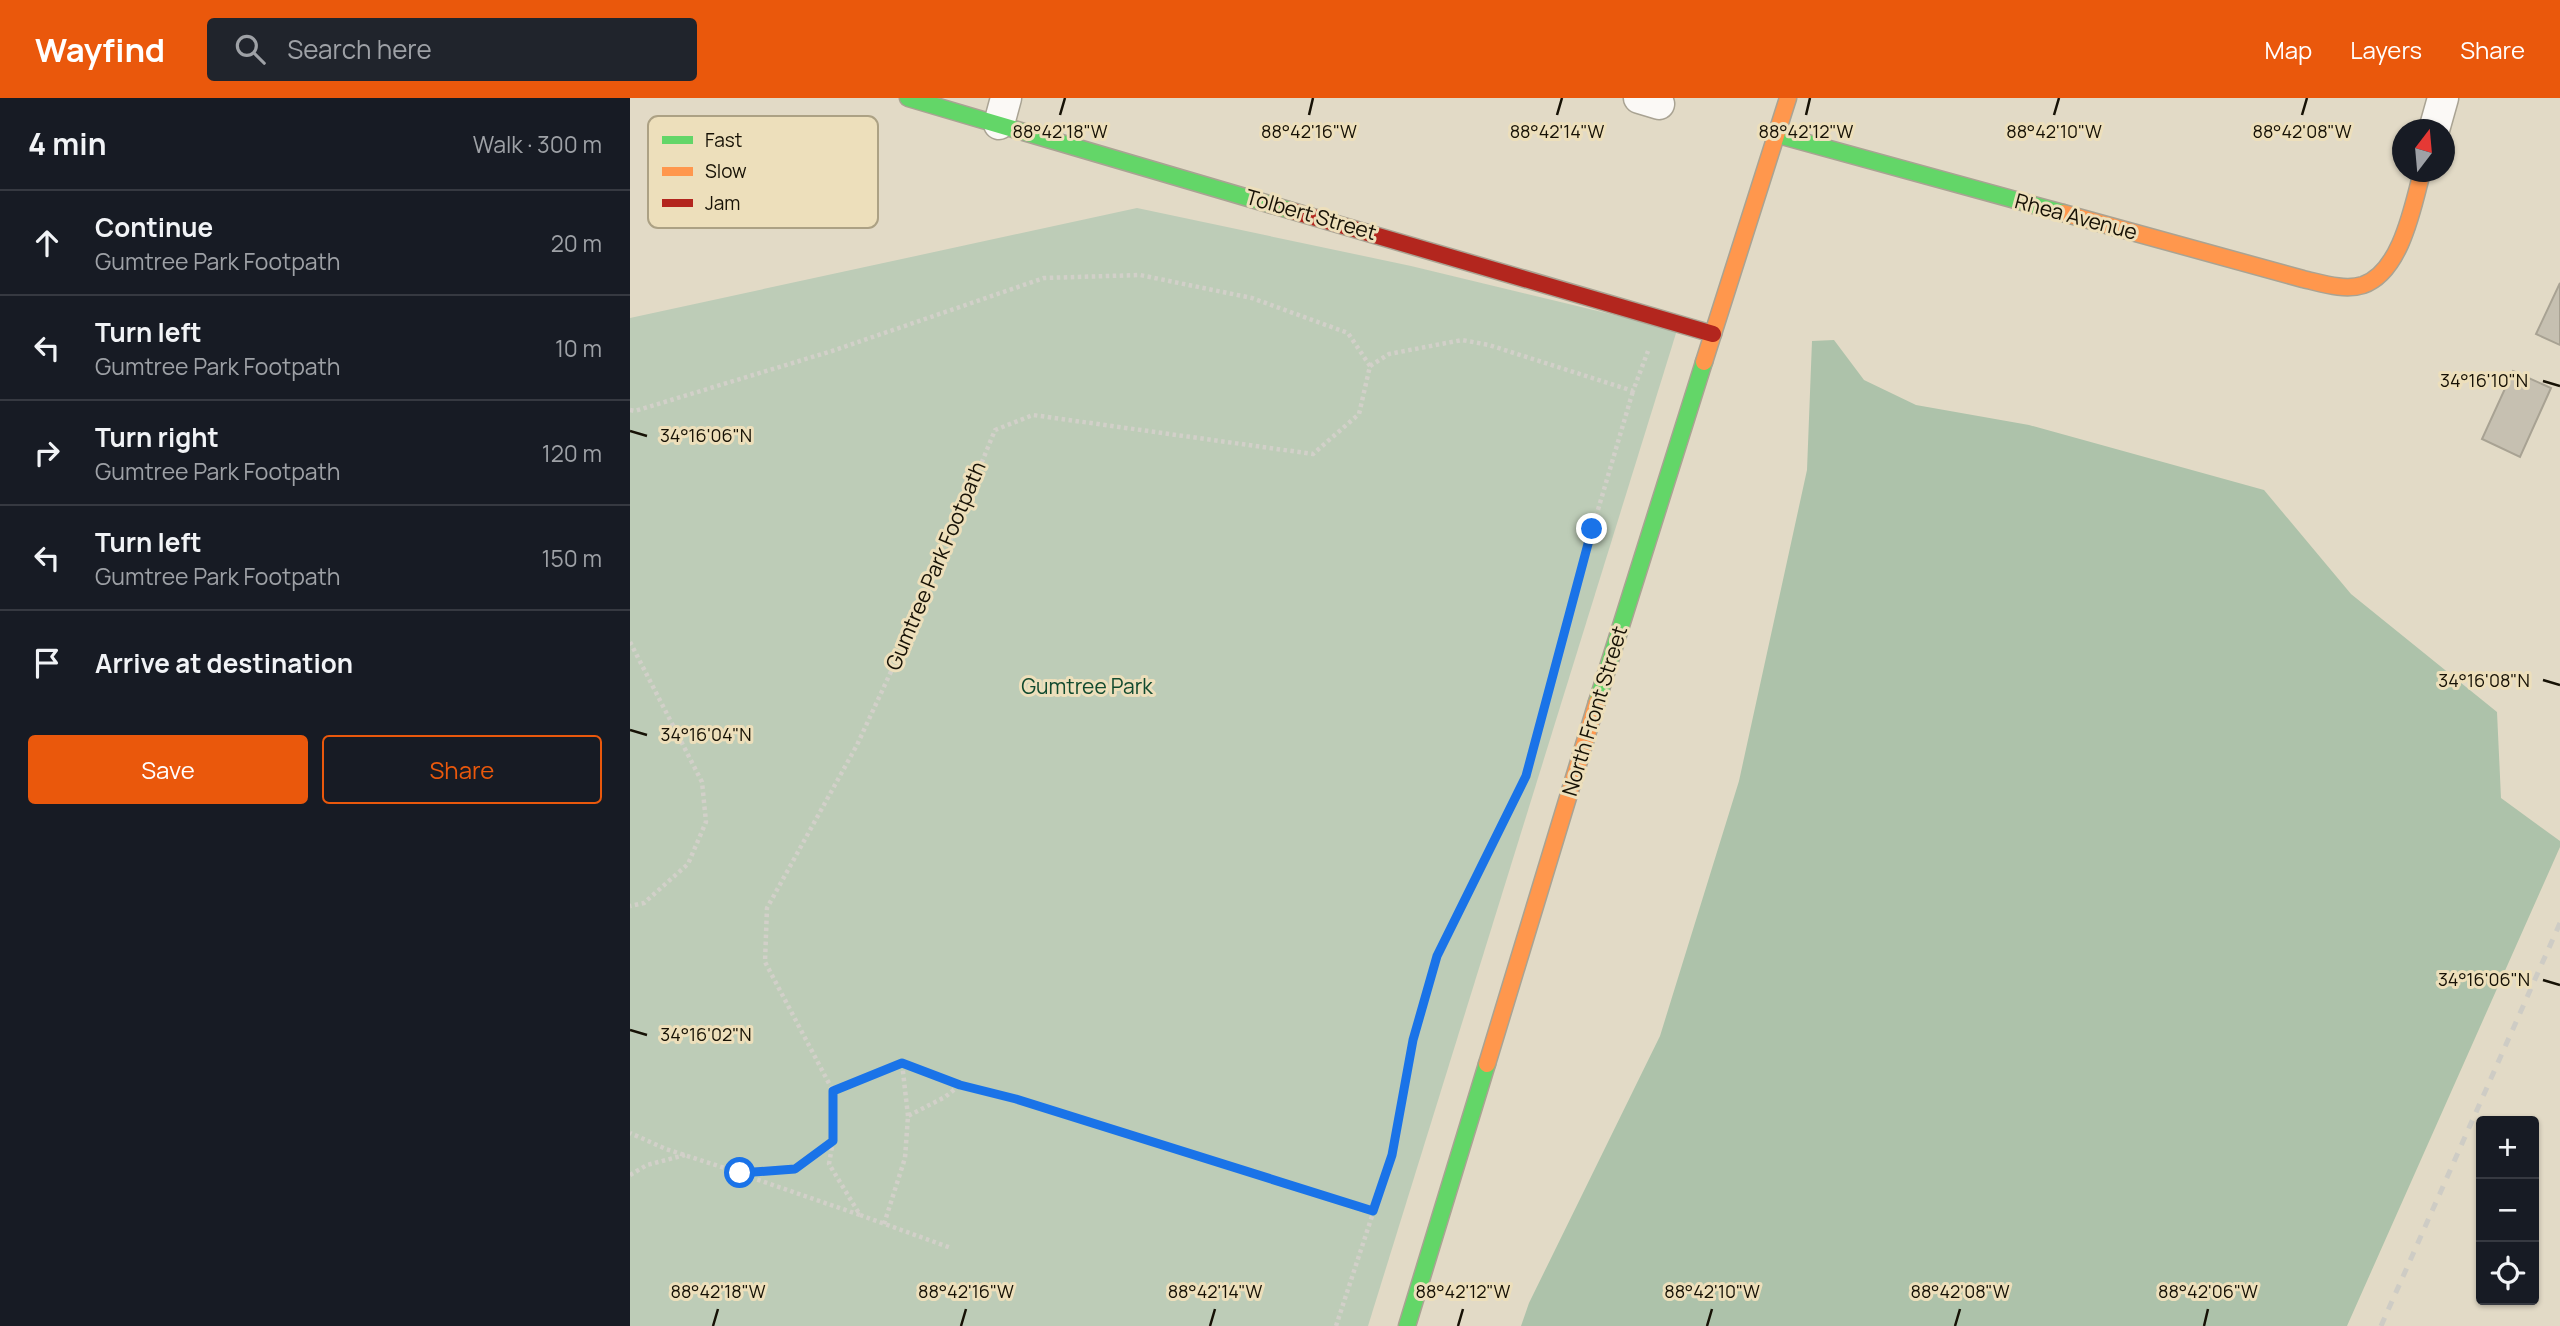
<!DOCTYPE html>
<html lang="en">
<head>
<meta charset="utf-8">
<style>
  body { margin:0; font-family:Manrope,sans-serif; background:#20242c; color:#f1f3f6 }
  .controls { position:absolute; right:21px; bottom:21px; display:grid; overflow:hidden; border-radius:7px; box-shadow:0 2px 5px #0004 }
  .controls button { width:63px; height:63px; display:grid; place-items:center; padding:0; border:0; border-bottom:2px solid #363941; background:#171b24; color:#f1f3f6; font:35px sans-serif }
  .compass { position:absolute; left:1762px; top:21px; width:63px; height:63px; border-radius:50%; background:#171b24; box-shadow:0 2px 5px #0004; rotate:16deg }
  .stop { position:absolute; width:21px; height:21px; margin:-16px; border:5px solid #1a73e8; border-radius:50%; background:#fff }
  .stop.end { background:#1a73e8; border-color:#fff; box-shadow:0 2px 7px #0008 }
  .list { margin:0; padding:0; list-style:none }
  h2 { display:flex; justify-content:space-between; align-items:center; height:91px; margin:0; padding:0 28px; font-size:30px }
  h2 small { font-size:23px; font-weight:400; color:#9ea1a6 }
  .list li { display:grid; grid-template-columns:46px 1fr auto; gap:21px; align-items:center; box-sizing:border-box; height:105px; padding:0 28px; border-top:2px solid #363941 }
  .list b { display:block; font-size:26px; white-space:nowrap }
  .list p { margin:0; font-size:23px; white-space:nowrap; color:#9ea1a6 }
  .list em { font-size:23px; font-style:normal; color:#9ea1a6 }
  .actions { display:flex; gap:14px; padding:21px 28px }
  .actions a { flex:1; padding:16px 0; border:2px solid #ea580c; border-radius:7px; text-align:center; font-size:24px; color:#ea580c }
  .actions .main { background:#ea580c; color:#fff }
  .icon { flex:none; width:38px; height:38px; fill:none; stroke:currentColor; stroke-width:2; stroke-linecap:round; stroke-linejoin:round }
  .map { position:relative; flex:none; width:1930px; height:1228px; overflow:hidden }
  header { display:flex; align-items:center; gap:42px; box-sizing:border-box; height:98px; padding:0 35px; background:#ea580c; color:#fff }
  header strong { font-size:33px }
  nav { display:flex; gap:38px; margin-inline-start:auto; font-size:24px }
  .search { width:490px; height:63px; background:#20242c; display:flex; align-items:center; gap:18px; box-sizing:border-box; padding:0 24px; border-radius:7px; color:#9ea1a6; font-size:26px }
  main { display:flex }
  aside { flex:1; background:#171b24 }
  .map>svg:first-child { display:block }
  .green { fill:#bdccb7 }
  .forest { fill:#adc2aa }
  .building { fill:#c6c0b1; stroke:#a8a293; stroke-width:2 }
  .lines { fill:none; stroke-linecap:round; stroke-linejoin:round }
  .street-casing { stroke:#a9a393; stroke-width:33 }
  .fast-casing { stroke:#a9a393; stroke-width:19 }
  .slow-casing { stroke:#a9a393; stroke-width:19 }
  .jam-casing { stroke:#a9a393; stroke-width:19 }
  .path { stroke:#d2d0c9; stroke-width:4.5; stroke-dasharray:3.5 3.5; stroke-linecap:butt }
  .street { stroke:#fbf9f6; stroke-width:30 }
  .fast { stroke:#63d668; stroke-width:16 }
  .slow { stroke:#ff974d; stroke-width:16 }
  .jam { stroke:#b3261e; stroke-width:16 }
  .rail { stroke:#ceccc5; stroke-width:5; stroke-dasharray:9 9; stroke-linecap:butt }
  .route { stroke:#1a73e8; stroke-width:9 }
  .ticks { fill:none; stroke:#161105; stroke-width:2.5 }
  .labels { text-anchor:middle; stroke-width:6; stroke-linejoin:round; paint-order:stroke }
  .street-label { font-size:21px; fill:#161105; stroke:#eddfbb }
  .park-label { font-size:21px; fill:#114a2f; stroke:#eddfbb }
  .key { fill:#eddfbb; stroke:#aca184; stroke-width:2 }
  .key-label { font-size:19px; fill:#161105 }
  .ticks-label { font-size:18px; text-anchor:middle; fill:#161105; stroke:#eddfbb; stroke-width:6; stroke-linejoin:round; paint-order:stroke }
</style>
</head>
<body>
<header>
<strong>Wayfind</strong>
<div class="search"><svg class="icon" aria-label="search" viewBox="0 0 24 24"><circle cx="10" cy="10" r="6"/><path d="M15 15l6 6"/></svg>Search here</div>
<nav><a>Map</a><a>Layers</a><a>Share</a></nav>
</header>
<main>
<aside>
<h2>4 min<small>Walk · 300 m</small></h2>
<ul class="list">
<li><svg class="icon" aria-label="ahead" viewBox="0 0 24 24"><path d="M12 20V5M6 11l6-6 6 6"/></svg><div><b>Continue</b><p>Gumtree Park Footpath</p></div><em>20 m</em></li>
<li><svg class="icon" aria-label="left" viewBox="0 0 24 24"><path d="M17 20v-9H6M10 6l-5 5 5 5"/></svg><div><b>Turn left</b><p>Gumtree Park Footpath</p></div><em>10 m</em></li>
<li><svg class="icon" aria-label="right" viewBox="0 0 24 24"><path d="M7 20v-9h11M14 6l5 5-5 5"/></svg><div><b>Turn right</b><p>Gumtree Park Footpath</p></div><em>120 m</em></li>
<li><svg class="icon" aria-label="left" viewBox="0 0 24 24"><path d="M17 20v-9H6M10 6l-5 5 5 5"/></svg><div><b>Turn left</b><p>Gumtree Park Footpath</p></div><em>150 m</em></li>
<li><svg class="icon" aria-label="arrive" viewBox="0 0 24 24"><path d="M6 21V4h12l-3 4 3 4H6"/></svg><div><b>Arrive at destination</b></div></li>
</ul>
<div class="actions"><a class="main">Save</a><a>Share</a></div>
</aside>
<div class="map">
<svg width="1930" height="1228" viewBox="0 0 1930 1228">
  <rect width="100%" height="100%" fill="#e2dac6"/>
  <!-- green -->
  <polygon class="green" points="507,110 781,168 1047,232 738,1228 0,1228 0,220"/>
  <!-- forest -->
  <polygon class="forest" points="1204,242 1234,282 1286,307 1399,327 1634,392 1721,496 1867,614 1871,700 1930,743 1930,749 1717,1228 891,1228 899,1205 1030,938 1109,683 1177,372 1182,243"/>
  <!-- building -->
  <g class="building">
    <polygon points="1930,185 1930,247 1906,236"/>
    <polygon points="1883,273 1921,290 1890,359 1852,341"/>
  </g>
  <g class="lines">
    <defs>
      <g id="street">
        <polyline points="1009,0 1029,6"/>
        <polyline points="369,26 376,0"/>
        <polyline points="1804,32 1813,0"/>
      </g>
      <g id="fast">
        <polyline points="278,0 659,112"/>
        <polyline points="1148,37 1433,115"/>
        <polyline points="967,604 1074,264"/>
        <polyline points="777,1228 857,966"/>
      </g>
      <g id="slow">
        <path d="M1433 115 1673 181C1691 185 1714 193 1733 187 1771 174 1783 108 1792 74"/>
        <polyline points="1074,264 1158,0"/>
        <polyline points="857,966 967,604"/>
      </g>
      <polyline id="jam" points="659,112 1083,236"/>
    </defs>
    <!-- street casing -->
    <use href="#street" class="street-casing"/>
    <!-- fast casing -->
    <use href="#fast" class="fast-casing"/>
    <!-- slow casing -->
    <use href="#slow" class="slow-casing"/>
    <!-- jam casing -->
    <use href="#jam" class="jam-casing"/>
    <!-- path -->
    <g class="path">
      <polyline points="740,268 759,256 832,242 859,247 1003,293 1018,253"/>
      <polyline points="0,312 5,313 202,253 414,180 510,177 622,200 718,235 740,268 729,316 683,356 403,317 365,332 308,472 227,647 137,810 135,864 203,993 203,1043 165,1071 110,1075 36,1051 0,1035"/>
      <polyline points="0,544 72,684 76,724 58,766 14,805 0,808"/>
      <polyline points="203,993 272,965"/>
      <polyline points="278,1018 272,965 330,986"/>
      <polyline points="0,1077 17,1067 55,1057"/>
      <polyline points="114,1077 230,1117 199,1066 203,1043"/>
      <polyline points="230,1117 321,1150"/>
      <polyline points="254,1126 275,1060 278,1018 315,999 330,987 386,1001 743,1113"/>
      <polyline points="706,1228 762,1057 783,942 806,858 896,678 937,517 1003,293"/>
    </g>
    <!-- street -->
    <use href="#street" class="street"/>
    <!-- fast -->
    <use href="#fast" class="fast"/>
    <!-- slow -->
    <use href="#slow" class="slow"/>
    <!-- jam -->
    <use href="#jam" class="jam"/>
    <!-- rail -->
    <polyline class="rail" points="1751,1228 1930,825"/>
  </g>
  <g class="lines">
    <!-- route -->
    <polyline class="route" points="110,1075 165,1071 203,1043 203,993 272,965 330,987 386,1001 743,1113 762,1057 783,942 807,858 896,678 962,431"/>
  </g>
  <!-- ticks -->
  <path class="ticks" d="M430 17 435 0M679 17 683 0M927 17 932 0M1176 17 1180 0M1424 17 1429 0M1672 17 1677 0M1913 283 1930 288M0 333 17 338M1913 582 1930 587M0 632 17 637M1913 882 1930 887M0 932 17 937M83 1228 88 1211M331 1228 336 1211M580 1228 585 1211M828 1228 833 1211M1077 1228 1082 1211M1325 1228 1330 1211M1574 1228 1578 1211"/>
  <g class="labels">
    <!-- street labels -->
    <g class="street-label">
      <text transform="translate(681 117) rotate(16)" y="7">Tolbert Street</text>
      <text transform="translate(1446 119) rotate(15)" y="7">Rhea Avenue</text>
      <text transform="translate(306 468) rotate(-67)" y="7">Gumtree Park Footpath</text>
      <text transform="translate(965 613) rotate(-73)" y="7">North Front Street</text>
    </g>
    <!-- park labels -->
    <g class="park-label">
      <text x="457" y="596">Gumtree Park</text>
    </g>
  </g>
  <!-- legend -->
  <rect x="18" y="18" width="230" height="112" rx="10" class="key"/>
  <rect x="32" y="38" width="31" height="8" fill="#63d668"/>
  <rect x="32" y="69" width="31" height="9" fill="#ff974d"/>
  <rect x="32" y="101" width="31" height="8" fill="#b3261e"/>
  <g class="key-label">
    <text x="75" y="49">Fast</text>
    <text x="75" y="80">Slow</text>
    <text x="75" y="112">Jam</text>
  </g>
  <g class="ticks-label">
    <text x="430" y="40">88°42'18"W</text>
    <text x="679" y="40">88°42'16"W</text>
    <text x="927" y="40">88°42'14"W</text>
    <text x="1176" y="40">88°42'12"W</text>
    <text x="1424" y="40">88°42'10"W</text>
    <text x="1672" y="40">88°42'08"W</text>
    <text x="1854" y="289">34°16'10"N</text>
    <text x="76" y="344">34°16'06"N</text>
    <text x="1854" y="589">34°16'08"N</text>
    <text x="76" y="643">34°16'04"N</text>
    <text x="1854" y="888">34°16'06"N</text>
    <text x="76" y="943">34°16'02"N</text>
    <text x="88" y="1200">88°42'18"W</text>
    <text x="336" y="1200">88°42'16"W</text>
    <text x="585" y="1200">88°42'14"W</text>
    <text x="833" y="1200">88°42'12"W</text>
    <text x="1082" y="1200">88°42'10"W</text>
    <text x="1330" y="1200">88°42'08"W</text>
    <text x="1578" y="1200">88°42'06"W</text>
  </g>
</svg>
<div class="controls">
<button>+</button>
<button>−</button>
<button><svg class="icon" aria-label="locate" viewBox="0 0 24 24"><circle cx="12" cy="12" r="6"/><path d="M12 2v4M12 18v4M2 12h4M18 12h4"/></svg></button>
</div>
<svg class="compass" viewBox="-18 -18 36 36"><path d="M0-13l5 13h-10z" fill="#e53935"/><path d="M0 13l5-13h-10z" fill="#9ea1a6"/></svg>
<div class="stop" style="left:110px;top:1075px"></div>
<div class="stop end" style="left:962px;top:431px"></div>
</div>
</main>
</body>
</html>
